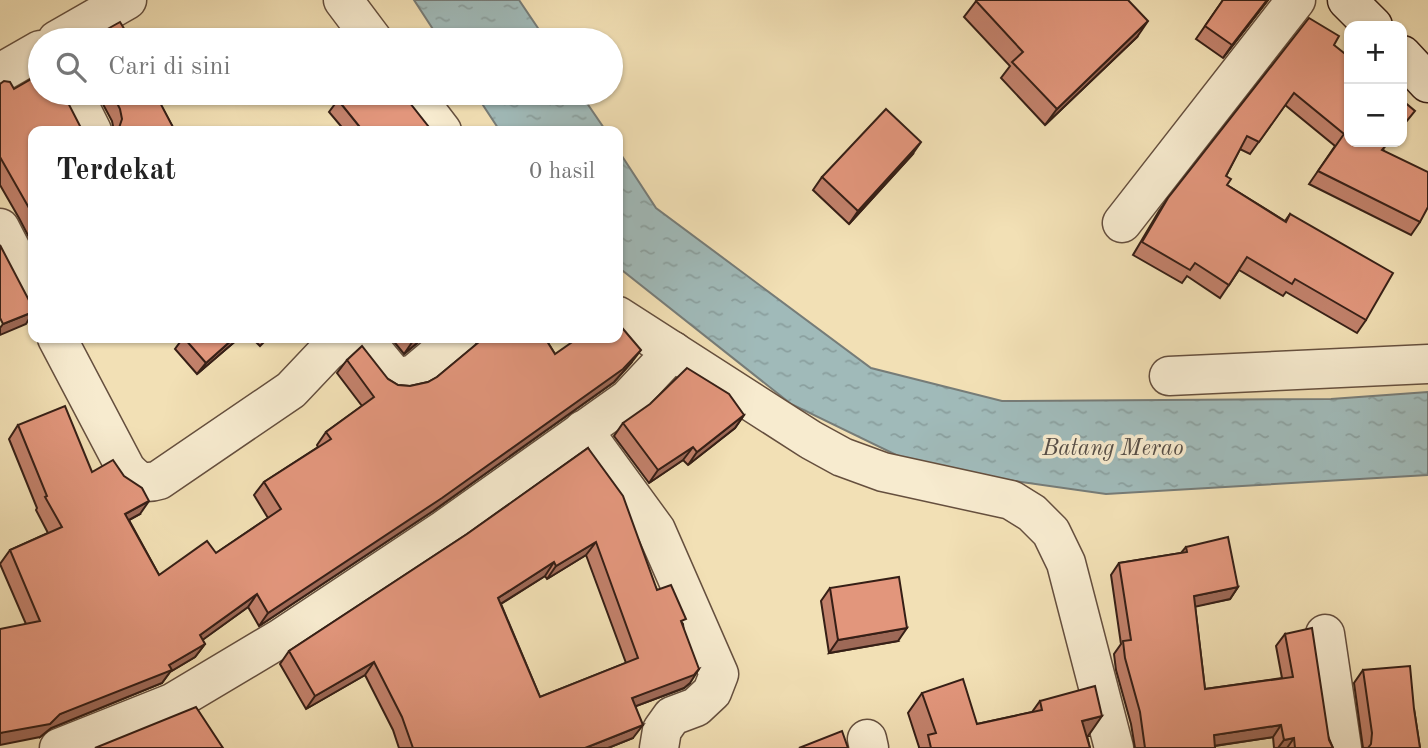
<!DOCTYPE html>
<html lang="id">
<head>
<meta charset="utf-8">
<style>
  body { margin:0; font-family:"Old Standard TT",serif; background:#f6f6f6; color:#222 }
  .controls { position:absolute; right:21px; top:21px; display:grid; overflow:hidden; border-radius:14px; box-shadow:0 2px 5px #0004 }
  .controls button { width:63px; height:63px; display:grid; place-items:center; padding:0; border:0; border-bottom:2px solid #e0e0e0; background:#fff; color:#222; font:35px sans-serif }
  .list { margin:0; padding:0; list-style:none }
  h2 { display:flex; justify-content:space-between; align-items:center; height:91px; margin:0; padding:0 28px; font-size:30px }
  h2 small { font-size:23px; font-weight:400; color:#767676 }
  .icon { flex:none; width:38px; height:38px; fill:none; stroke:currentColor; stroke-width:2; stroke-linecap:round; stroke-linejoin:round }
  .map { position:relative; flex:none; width:1428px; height:748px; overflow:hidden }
  .search { position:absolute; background:#fff; box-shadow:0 2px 5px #0004; left:28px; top:28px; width:595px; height:77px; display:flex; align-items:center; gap:18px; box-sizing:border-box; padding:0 24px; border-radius:38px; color:#767676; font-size:26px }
  .panel { position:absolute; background:#fff; box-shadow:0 2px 5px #0004; left:28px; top:126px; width:595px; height:217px; border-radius:14px }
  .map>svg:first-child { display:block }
  .water { fill:url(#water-ripples); stroke:#767c78; stroke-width:2 }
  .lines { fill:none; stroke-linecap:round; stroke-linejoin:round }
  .street-casing { stroke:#654f3e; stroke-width:41 }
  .secondary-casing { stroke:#361f16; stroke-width:41 }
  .street { stroke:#f7ebcf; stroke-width:38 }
  .secondary { stroke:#f7ebcf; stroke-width:38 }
  .wall { fill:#c2816b; stroke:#361f16; stroke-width:2; fill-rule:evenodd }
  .shaded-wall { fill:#9e6957; stroke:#361f16; stroke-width:2 }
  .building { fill:#e2967c; stroke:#361f16; stroke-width:2; fill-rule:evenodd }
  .labels { text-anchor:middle; stroke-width:7; stroke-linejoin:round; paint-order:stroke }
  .water-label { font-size:23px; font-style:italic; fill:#564e47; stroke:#f7ebcf }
</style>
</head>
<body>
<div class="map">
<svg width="1428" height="748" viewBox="0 0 1428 748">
  <defs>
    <pattern id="water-ripples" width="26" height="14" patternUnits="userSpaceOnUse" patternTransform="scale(1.75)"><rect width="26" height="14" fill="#a0bab9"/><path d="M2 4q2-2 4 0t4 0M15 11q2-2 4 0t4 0" fill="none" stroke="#8a9f9e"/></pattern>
  </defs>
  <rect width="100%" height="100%" fill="#f2e0b5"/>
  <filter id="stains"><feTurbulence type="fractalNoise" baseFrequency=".00286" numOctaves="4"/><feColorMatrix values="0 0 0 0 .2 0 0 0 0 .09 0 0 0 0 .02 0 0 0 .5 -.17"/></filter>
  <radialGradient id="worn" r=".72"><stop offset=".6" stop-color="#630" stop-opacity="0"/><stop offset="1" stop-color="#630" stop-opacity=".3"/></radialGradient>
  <!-- water -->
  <g class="water">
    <polygon points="414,0 519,0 546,40 440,40"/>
    <polygon points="475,93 580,93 606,131 500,131"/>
    <polygon points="618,150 656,208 871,368 1002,401 1331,399 1428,392 1428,475 1106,494 923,468 791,404 618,267"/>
  </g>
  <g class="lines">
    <defs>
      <g id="street">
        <polyline points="343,0 373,40"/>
        <polyline points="57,40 127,0"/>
        <polyline points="0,73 40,50"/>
        <polyline points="73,93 92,131"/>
        <polyline points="413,93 442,131"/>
        <polyline points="1122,223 1296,0"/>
        <polyline points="0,228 33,292"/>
        <polyline points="618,316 811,440 842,457 883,472 1011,500 1032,513 1051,532 1066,563 1114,748"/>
        <path d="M57 338 126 469C137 481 143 485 159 480L291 390 326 353 344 338"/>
        <polyline points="363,338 396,378 414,374 457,338"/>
        <polyline points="1169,376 1428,364"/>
        <polyline points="583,430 656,530 719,674 712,692 696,707 672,716 662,730 659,748"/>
        <polyline points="1325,634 1342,748"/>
        <polyline points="867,739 869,748"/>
        <polyline points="59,748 172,703 281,638 445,529 628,399 673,351"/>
      </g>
      <g id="secondary">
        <polyline points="1347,0 1373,26"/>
        <polyline points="1402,55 1428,83"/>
      </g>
    </defs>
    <!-- street casing -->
    <use href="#street" class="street-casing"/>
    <!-- secondary casing -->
    <use href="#secondary" class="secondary-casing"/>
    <!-- street -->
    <use href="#street" class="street"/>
    <!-- secondary -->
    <use href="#secondary" class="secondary"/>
  </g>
  <!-- wall -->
  <g class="wall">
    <polygon points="977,0 1137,37 1045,125 1001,78 1010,66 964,17"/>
    <polygon points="1223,0 1268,0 1223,58 1196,39"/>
    <polygon points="1334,45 1384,151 1420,222 1411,235 1309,184 1335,146 1285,105 1250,154 1240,149 1226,176 1227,185 1285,221 1290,214 1366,320 1357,333 1286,292 1283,296 1239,270 1220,298 1187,276 1182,283 1133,255 1159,211 1168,198"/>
    <polygon points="0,84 33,131 33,245 19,218 0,185"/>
    <polygon points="97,93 157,93 155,95 175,131 114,131 112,121"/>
    <polygon points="338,100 432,131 345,131 329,112"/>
    <polygon points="912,155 849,224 813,190 822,177"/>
    <polygon points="183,338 239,338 197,374 175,349"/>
    <polygon points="252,338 268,338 260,346"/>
    <polygon points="391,338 423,338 404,354"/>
    <polygon points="481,338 545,338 555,354 631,363 614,382 433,511 259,626 248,607 202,640 205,644 195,657 170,672 162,683 51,728 40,737 26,624 0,564 10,550 48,533 36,510 37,508 9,439 18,425 92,472 140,514 129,520 159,575 216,553 268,518 254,495 264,482 318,447 317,445 326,432 362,406 337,373 347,360 388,379 398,385 410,386 428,382 437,377 476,345"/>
    <polygon points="744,415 735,428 688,465 683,460 649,483 614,436 623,423"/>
    <path d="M588 448 657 590 683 624 690 683 684 688 636 706 633 738 608 748H399L393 730 365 675 306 709 280 664 289 651 467 534ZM586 555 626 663 540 697 501 604 545 576 547 579Z"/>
    <polygon points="1186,547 1238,587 1230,599 1195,606 1205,689 1282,678 1276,646 1285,634 1333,748 1274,748 1273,737 1215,746 1215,748 1135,748 1131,724 1116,670 1114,654 1121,644 1111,575 1119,563 1181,553"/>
    <polygon points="830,588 898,641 829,653 821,601"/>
    <polygon points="1363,670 1414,709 1420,748 1363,748 1354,683"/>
    <polygon points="922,693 977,724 1032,712 1040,701 1088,736 1087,736 1090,748 919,748 919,747 908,713"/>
  </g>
  <!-- shaded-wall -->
  <g class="shaded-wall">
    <polygon points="1267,0 1268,0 1223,58 1232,45"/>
    <polygon points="1148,21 1137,37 1045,125 1057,109"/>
    <polygon points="921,142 912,155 849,224 858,211"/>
    <polygon points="33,312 26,324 0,335 0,328 3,324"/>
    <polygon points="234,338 239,338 197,374 206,363"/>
    <polygon points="417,338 423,338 404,354 413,341"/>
    <polygon points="641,350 631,363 614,382 433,511 259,626 268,613"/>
    <polygon points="744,415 735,428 688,465 697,452"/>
    <polygon points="693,447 683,460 649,483 658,470"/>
    <polygon points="149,501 140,514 116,527 125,514"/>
    <polygon points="596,542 586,555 547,579 556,566"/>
    <polygon points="554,562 545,576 489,611 498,598"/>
    <polygon points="1238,587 1230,599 1185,609 1194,596"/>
    <polygon points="257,594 248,607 190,649 200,635"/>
    <polygon points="907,628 898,641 829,653 838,640"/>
    <polygon points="205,644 195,657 170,672 162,683 51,728 40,737 0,745 0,733 60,714 169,665"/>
    <polygon points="374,662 365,675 306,709 315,696"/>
    <polygon points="699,669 690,683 684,688 623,711 632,698"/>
    <polygon points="1102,716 1088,736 1068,741 1082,721"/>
    <polygon points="643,725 633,738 608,748 585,748"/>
    <polygon points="1281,725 1273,737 1206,747 1214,735"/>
    <polygon points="1294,738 1287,748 1278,748 1284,740"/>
  </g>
  <!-- building -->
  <g class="building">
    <polygon points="977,0 1128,0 1148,21 1057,109 1012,62 1023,52 976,1"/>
    <polygon points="1223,0 1267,0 1232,45 1205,26"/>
    <polygon points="1309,18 1339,36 1334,45 1349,57 1349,142 1389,142 1382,150 1428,172 1428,207 1420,222 1318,171 1344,134 1294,93 1259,142 1247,136 1226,176 1231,179 1227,185 1286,222 1290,214 1393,273 1366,320 1295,279 1292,284 1247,257 1229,285 1195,263 1190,270 1142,242 1168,198"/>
    <polygon points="120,22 131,40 88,40"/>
    <polygon points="40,74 40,93 63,93 81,128 84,131 33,131 33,215 0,157 0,84 4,81 10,82 14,89"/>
    <polygon points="112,93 155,93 175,131 118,131 122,119 120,109"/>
    <polygon points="346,93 402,93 432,131 368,131 367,130 363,131 338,100"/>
    <polygon points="1402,100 1415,111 1402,127"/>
    <polygon points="886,109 921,142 858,211 822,177"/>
    <polygon points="0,245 33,308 33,312 3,324 0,318"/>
    <polygon points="618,323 641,350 623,369 442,498 268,613 257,594 200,635 205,644 169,665 172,670 60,714 50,724 0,733 0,629 40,621 10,550 62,527 45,497 47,496 18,425 65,406 92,472 113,460 124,476 142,488 149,501 125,514 159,575 207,541 216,553 281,509 264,482 331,439 326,432 374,397 347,360 362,346 388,379 398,385 410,386 428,382 437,377 480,341 482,338 545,338 555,354 578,338 618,338"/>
    <polygon points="184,338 234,338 206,363"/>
    <polygon points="687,368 729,394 744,415 697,452 693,447 658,470 623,423 650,404"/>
    <path d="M588 448 623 496 657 590 671 585 686 619 681 621 699 669 694 675 632 698 643 725 585 748H413L402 717 374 662 315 696 289 651 467 534ZM596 542 638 658 540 697 498 598 554 562 556 566Z"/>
    <polygon points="1228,537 1238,587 1194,596 1205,689 1293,677 1285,634 1312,628 1329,740 1333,748 1295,748 1294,738 1284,740 1281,725 1214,735 1215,748 1145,748 1140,712 1125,658 1123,641 1131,640 1119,563 1187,552 1186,547"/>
    <polygon points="899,577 907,628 838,640 830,588"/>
    <polygon points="1410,666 1414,709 1420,748 1368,748 1371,744 1372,733 1363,670"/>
    <polygon points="963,679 977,724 1042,710 1040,701 1095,686 1102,716 1082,721 1090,748 931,748 928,735 936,733 922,693"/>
    <polygon points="196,707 223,748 95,748"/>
    <polygon points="842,731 848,748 799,748"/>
  </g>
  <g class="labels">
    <!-- water labels -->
    <g class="water-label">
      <text x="1113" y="455">Batang Merao</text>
    </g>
  </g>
  <rect width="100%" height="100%" filter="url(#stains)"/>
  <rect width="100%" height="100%" fill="url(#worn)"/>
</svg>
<div class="controls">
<button>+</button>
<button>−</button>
</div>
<div class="search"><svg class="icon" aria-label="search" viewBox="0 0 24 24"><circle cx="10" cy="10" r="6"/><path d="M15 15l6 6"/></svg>Cari di sini</div>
<section class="panel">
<h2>Terdekat<small>0 hasil</small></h2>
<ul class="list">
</ul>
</section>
</div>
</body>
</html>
